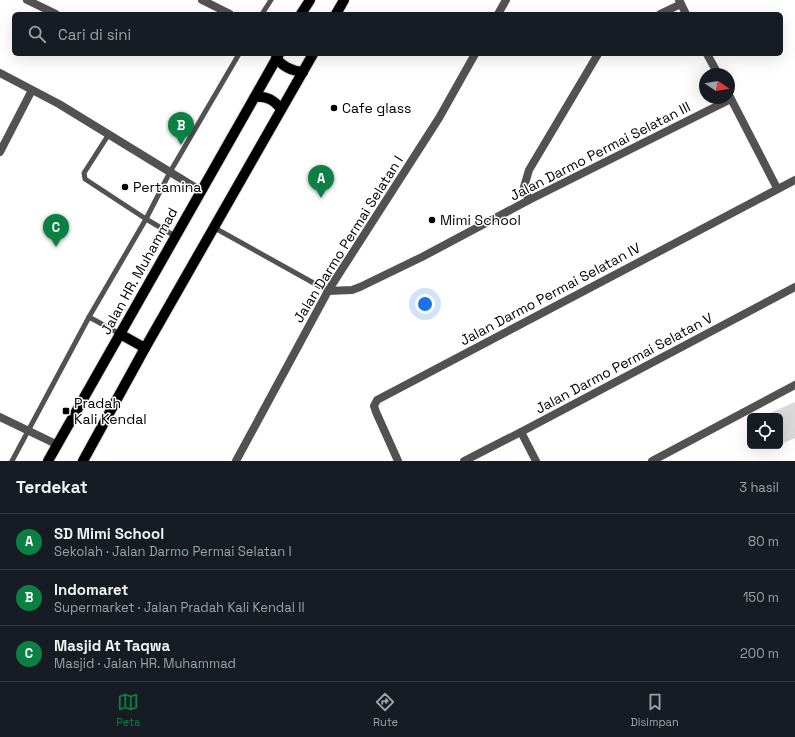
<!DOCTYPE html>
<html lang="id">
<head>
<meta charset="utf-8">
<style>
  body { margin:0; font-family:"Space Grotesk",sans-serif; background:#20242c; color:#f1f3f6 }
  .controls { position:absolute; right:12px; bottom:12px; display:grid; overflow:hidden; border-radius:6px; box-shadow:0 4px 16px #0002 }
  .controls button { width:36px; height:36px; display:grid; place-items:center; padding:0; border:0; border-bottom:1px solid #363941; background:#171b24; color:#f1f3f6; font:20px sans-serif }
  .compass { position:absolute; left:699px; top:68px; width:36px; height:36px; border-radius:50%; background:#171b24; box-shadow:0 4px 16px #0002; rotate:102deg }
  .you { position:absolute; left:425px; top:304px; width:14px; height:14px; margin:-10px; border:3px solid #fff; border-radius:50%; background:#1a73e8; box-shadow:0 0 0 6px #1a73e833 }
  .badge { display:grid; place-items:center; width:26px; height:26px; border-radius:50%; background:#0b8043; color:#fff; font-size:13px; font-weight:700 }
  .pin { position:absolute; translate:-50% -33px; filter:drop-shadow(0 1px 2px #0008) }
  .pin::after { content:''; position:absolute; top:21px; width:14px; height:12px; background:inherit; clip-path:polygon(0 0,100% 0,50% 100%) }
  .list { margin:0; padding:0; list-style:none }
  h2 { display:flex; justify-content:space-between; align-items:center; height:52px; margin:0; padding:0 16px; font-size:17px }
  h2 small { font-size:13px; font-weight:400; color:#9ea1a6 }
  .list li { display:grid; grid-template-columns:26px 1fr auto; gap:12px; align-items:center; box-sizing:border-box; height:56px; padding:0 16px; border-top:1px solid #363941 }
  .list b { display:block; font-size:15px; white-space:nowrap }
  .list p { margin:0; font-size:13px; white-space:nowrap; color:#9ea1a6 }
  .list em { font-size:13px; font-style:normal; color:#9ea1a6 }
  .icon { flex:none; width:22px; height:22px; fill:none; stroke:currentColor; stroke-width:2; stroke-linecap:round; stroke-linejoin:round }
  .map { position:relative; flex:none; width:795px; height:461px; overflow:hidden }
  .search { position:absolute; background:#171b24; box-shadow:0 4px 16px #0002; left:12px; right:12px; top:12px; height:44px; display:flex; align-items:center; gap:10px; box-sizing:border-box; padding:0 14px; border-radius:6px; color:#9ea1a6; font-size:15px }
  .sheet { height:220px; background:#171b24 }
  nav { display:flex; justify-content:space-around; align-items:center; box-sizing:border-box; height:56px; border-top:1px solid #363941; background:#171b24; font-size:11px; color:#9ea1a6 }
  nav a { display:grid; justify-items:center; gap:2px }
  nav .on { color:#0b8043 }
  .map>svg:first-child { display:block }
  .green { fill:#d9d9d9 }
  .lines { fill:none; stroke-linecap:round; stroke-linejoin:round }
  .primary-casing { stroke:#dbdbdb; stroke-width:12 }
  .lane { stroke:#525252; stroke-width:5 }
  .street { stroke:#525252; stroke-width:8 }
  .primary { stroke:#000; stroke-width:10 }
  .poi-dot { fill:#000; stroke:#fff; stroke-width:1.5 }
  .labels { text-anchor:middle; stroke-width:3; stroke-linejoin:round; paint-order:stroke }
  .poi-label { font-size:14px; fill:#000; stroke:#fff; text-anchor:start }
  .street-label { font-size:14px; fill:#000; stroke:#fff }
</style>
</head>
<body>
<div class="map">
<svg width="795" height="461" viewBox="0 0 795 461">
  <rect width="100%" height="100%" fill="#fff"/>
  <!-- green -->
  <polygon class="green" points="795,402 795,438 781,444 780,441 780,416 769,416 768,414"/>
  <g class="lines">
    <defs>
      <g id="primary">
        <polyline points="301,14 310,0"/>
        <polyline points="336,14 344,0"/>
        <path d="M276 58C283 67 291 71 303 72"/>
        <path d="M255 97C267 96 274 100 281 109"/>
        <polyline points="120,334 145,348"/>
        <polyline points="48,461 279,54"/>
        <polyline points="83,461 145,348 313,54"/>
      </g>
    </defs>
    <!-- primary casing -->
    <use href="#primary" class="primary-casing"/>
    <!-- lane -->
    <g class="lane">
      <polyline points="262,14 271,0"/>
      <polyline points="109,134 84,173 85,179 146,219 175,236"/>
      <polyline points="213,227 328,291"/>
      <polyline points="89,317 120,334"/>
      <polyline points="12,461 89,317 146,219 170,172 239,54"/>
    </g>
    <!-- street -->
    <g class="street">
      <polyline points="27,0 56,14"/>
      <polyline points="202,0 230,14"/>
      <polyline points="679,0 686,14"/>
      <polyline points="498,14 506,0"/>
      <polyline points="660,14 681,4"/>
      <polyline points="707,54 718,74"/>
      <polyline points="0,73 59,104 201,191"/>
      <polyline points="729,95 777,188"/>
      <polyline points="0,152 32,90"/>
      <polyline points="529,200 524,187 529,170 598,54"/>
      <polyline points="328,291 352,290 360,287 422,257 529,200 731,99"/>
      <polyline points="0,417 58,445"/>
      <polyline points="521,432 536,461"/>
      <polyline points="236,461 328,291 439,118 475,54"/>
      <polyline points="398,461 376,412 374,406 377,400 795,180"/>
      <polyline points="464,461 521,432 795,287"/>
      <polyline points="652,461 795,385"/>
    </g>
    <!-- primary -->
    <use href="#primary" class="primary"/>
  </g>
  <!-- markers -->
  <g class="poi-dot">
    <circle cx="334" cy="108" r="4"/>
    <circle cx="125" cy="187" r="4"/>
    <circle cx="432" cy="220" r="4"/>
    <rect x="62" y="407" width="8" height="8" rx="2"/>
  </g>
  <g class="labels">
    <!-- poi labels -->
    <g class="poi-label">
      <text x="342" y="113">Cafe glass</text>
      <text x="133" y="192">Pertamina</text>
      <text x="440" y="225">Mimi School</text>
      <text x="74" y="408">Pradah<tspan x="74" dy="16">Kali Kendal</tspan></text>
    </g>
    <!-- street labels -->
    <g class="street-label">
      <text transform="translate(600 151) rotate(-27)" y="5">Jalan Darmo Permai Selatan III</text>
      <text transform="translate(348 239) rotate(-58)" y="5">Jalan Darmo Permai Selatan I</text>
      <text transform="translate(139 271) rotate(-61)" y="5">Jalan HR. Muhammad</text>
      <text transform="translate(550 294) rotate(-28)" y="5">Jalan Darmo Permai Selatan IV</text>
      <text transform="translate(624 363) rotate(-28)" y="5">Jalan Darmo Permai Selatan V</text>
    </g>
  </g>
</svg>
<div class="controls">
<button><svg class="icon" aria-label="locate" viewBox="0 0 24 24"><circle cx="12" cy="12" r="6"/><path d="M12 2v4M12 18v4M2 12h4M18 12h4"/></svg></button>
</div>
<svg class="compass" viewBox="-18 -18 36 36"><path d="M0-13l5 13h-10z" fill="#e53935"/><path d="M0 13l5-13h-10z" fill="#9ea1a6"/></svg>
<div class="you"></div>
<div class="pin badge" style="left:321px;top:198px">A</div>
<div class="pin badge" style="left:181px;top:145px">B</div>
<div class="pin badge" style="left:56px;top:247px">C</div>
<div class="search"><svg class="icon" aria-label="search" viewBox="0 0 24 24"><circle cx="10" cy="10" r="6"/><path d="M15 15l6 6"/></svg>Cari di sini</div>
</div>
<section class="sheet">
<h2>Terdekat<small>3 hasil</small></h2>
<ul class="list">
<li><span class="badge">A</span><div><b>SD Mimi School</b><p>Sekolah · Jalan Darmo Permai Selatan I</p></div><em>80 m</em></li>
<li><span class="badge">B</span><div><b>Indomaret</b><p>Supermarket · Jalan Pradah Kali Kendal II</p></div><em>150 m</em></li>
<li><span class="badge">C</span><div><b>Masjid At Taqwa</b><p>Masjid · Jalan HR. Muhammad</p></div><em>200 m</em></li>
</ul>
</section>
<nav>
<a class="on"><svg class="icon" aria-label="map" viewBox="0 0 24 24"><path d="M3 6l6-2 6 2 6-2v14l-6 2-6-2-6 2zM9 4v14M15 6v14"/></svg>Peta</a>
<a><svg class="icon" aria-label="directions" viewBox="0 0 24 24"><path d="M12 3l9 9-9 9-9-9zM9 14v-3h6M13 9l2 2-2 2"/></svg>Rute</a>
<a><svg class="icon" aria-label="saved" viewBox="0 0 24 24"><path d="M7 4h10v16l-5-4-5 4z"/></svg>Disimpan</a>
</nav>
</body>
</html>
